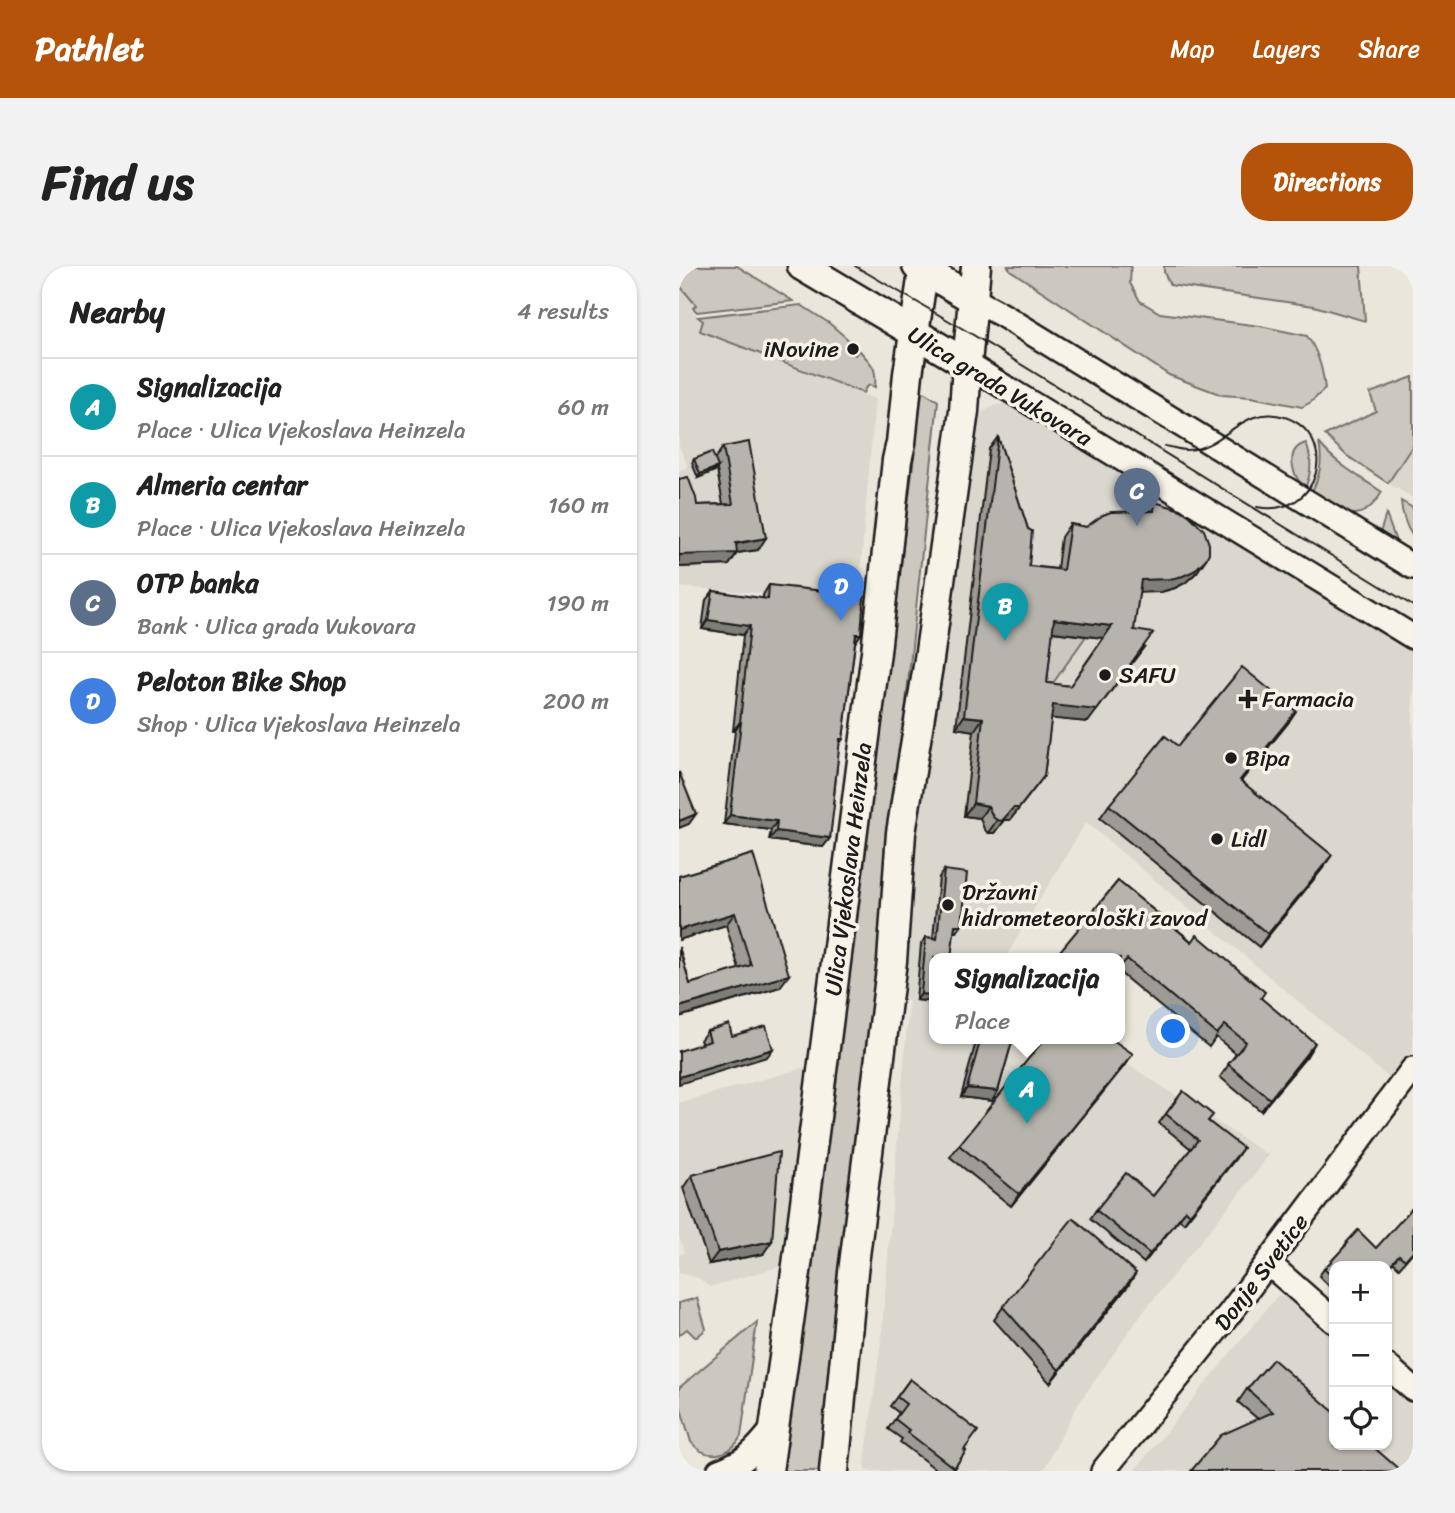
<!DOCTYPE html>
<html lang="en">
<head>
<meta charset="utf-8">
<style>
  body { margin:0; font-family:Sriracha,sans-serif; background:#f2f2f2; color:#222 }
  .controls { position:absolute; right:21px; bottom:21px; display:grid; overflow:hidden; border-radius:14px; box-shadow:0 2px 5px #0004 }
  .controls button { width:63px; height:63px; display:grid; place-items:center; padding:0; border:0; border-bottom:2px solid #e0e0e0; background:#fff; color:#222; font:35px sans-serif }
  .you { position:absolute; left:495px; top:766px; width:24px; height:24px; margin:-18px; border:5px solid #fff; border-radius:50%; background:#1a73e8; box-shadow:0 0 0 10px #1a73e833 }
  .badge { display:grid; place-items:center; width:46px; height:46px; border-radius:50%; background:#b45309; color:#fff; font-size:23px; font-weight:700 }
  .pin { position:absolute; translate:-50% -58px; filter:drop-shadow(0 2px 4px #0008) }
  .pin::after { content:''; position:absolute; top:37px; width:24px; height:21px; background:inherit; clip-path:polygon(0 0,100% 0,50% 100%) }
  .popup { position:absolute; left:250px; top:687px; width:196px; height:91px; box-sizing:border-box; display:grid; place-content:center; border-radius:14px; background:#fff; filter:drop-shadow(0 2px 5px #0005); font-size:23px; white-space:nowrap; color:#767676 }
  .popup b { font-size:26px; color:#222 }
  .popup::after { content:''; position:absolute; left:50%; top:100%; margin-left:-14px; border:14px solid transparent; border-top-color:#fff }
  .list { margin:0; padding:0; list-style:none }
  h2 { display:flex; justify-content:space-between; align-items:center; height:91px; margin:0; padding:0 28px; font-size:30px }
  h2 small { font-size:23px; font-weight:400; color:#767676 }
  .list li { display:grid; grid-template-columns:46px 1fr auto; gap:21px; align-items:center; box-sizing:border-box; height:98px; padding:0 28px; border-top:2px solid #e0e0e0 }
  .list b { display:block; font-size:26px; white-space:nowrap }
  .list p { margin:0; font-size:23px; white-space:nowrap; color:#767676 }
  .list em { font-size:23px; font-style:normal; color:#767676 }
  .icon { flex:none; width:38px; height:38px; fill:none; stroke:currentColor; stroke-width:2; stroke-linecap:round; stroke-linejoin:round }
  .map { position:relative; flex:none; width:734px; height:1205px; overflow:hidden; border-radius:28px }
  header { display:flex; align-items:center; gap:42px; box-sizing:border-box; height:98px; padding:0 35px; background:#b45309; color:#fff }
  header strong { font-size:33px }
  nav { display:flex; gap:38px; margin-inline-start:auto; font-size:24px }
  .intro { display:flex; align-items:center; justify-content:space-between; box-sizing:border-box; height:168px; padding:0 42px }
  h1 { margin:0; font-size:49px }
  .button { padding:18px 32px; border-radius:28px; background:#b45309; color:#fff; font-size:24px; font-weight:700 }
  main { display:flex; gap:42px; padding:0 42px }
  aside { flex:1; background:#fff; border-radius:28px; box-shadow:0 2px 5px #0004 }
  .map>svg:first-child { display:block }
  .built { fill:#dad7ce }
  .green { fill:#ccc8c0; stroke:#74726e; stroke-width:2 }
  .lines { fill:none; stroke-linecap:round; stroke-linejoin:round }
  .minor-casing { stroke:#1c1c1c; stroke-width:28 }
  .major-casing { stroke:#1c1c1c; stroke-width:33 }
  .minor { stroke:#f7f3e8; stroke-width:23 }
  .major { stroke:#f7f3e8; stroke-width:28 }
  .tram { stroke:#1c1c1c; stroke-width:2 }
  .wall { fill:#9d9b94; stroke:#1c1c1c; stroke-width:2; fill-rule:evenodd }
  .shaded-wall { fill:#7f7e78; stroke:#1c1c1c; stroke-width:2 }
  .building { fill:#b6b4ac; stroke:#1c1c1c; stroke-width:2; fill-rule:evenodd }
  .poi-dot { fill:#1c1c1c; stroke:#f7f3e8; stroke-width:2.5 }
  .labels { text-anchor:middle; stroke-width:7; stroke-linejoin:round; paint-order:stroke }
  .poi-label { font-size:23px; fill:#1c1c1c; stroke:#f7f3e8; text-anchor:start }
  .street-label { font-size:23px; fill:#1c1c1c; stroke:#f7f3e8 }
</style>
</head>
<body>
<header>
<strong>Pathlet</strong>
<nav><a>Map</a><a>Layers</a><a>Share</a></nav>
</header>
<div class="intro"><h1>Find us</h1><a class="button">Directions</a></div>
<main>
<aside>
<h2>Nearby<small>4 results</small></h2>
<ul class="list">
<li><span class="badge" style="background:#0f9aa8">A</span><div><b>Signalizacija</b><p>Place · Ulica Vjekoslava Heinzela</p></div><em>60 m</em></li>
<li><span class="badge" style="background:#0f9aa8">B</span><div><b>Almeria centar</b><p>Place · Ulica Vjekoslava Heinzela</p></div><em>160 m</em></li>
<li><span class="badge" style="background:#5c6f8a">C</span><div><b>OTP banka</b><p>Bank · Ulica grada Vukovara</p></div><em>190 m</em></li>
<li><span class="badge" style="background:#3f7fe0">D</span><div><b>Peloton Bike Shop</b><p>Shop · Ulica Vjekoslava Heinzela</p></div><em>200 m</em></li>
</ul>
</aside>
<div class="map">
<svg width="734" height="1205" viewBox="0 0 734 1205">
  <rect width="100%" height="100%" fill="#eae6dc"/>
  <filter id="ink" filterUnits="userSpaceOnUse"><feTurbulence type="fractalNoise" baseFrequency=".0143" numOctaves="2"/><feDisplacementMap in="SourceGraphic" scale="14" xChannelSelector="R" yChannelSelector="G"/><feConvolveMatrix kernelMatrix="1 2 1 2 8 2 1 2 1" color-interpolation-filters="sRGB"/></filter>
  <g filter="url(#ink)">
    <!-- built -->
    <g class="built">
      <polygon points="0,19 17,39 12,44 24,55 21,65 196,133 175,380 148,332 0,321 0,205 9,201 0,180"/>
      <polygon points="327,138 342,142 734,383 734,785 711,813 407,556 326,692 255,692 255,772 408,772 589,889 581,902 461,1050 398,1140 364,1205 186,1205 187,1188 202,1076 230,735 213,734 228,598 278,305 294,164 296,158 304,146 317,139"/>
      <polygon points="734,179 734,232 709,217"/>
      <polygon points="135,799 123,882 102,1000 30,1021 20,1012 0,1007 0,989 5,987 0,970 0,837"/>
      <polygon points="599,1029 611,1032 655,1072 655,1179 708,1179 708,1119 734,1142 734,1205 455,1205"/>
    </g>
    <!-- green -->
    <g class="green">
      <polygon points="0,0 58,0 114,35 18,46 14,42 17,39 0,19"/>
      <path d="M329 0H452L451 17 461 35 481 47 581 60 628 70C639 85 644 104 646 123L632 136 623 141 572 131 543 129 490 109 331 4Z"/>
      <polygon points="485,0 682,0 686,55 635,40 491,19 485,6"/>
      <path d="M122 39 150 57 172 76 167 81 176 89 181 85C193 99 198 101 196 121L191 119 187 121 184 127 21 65 24 55 19 51Z"/>
      <polygon points="734,111 734,179 709,217 667,189 646,169 697,145 691,127"/>
      <polygon points="243,125 259,135 228,427 205,660 145,1205 104,1205 154,821 177,662"/>
      <path d="M627 177C633 193 633 206 626 222 613 211 605 183 627 177Z"/>
      <path d="M640 177C657 198 681 211 703 226 680 264 662 245 632 227 641 210 644 196 640 177Z"/>
      <path d="M722 235 734 242V271C726 259 723 249 722 235Z"/>
      <polygon points="707,248 718,278 701,267"/>
      <polygon points="366,365 407,370 365,430"/>
      <polygon points="18,1032 27,1063 18,1071 16,1071 8,1063 0,1069 0,1037"/>
      <path d="M78 1056 62 1170C51 1191 27 1195 12 1176L0 1136V1122Z"/>
    </g>
    <g class="lines">
      <defs>
        <g id="minor">
          <polyline points="294,33 325,50 734,301"/>
          <polyline points="288,98 734,371"/>
          <polyline points="589,997 655,1055"/>
          <polyline points="708,1100 734,1123"/>
          <path d="M40 1205C67 1195 76 1186 94 1163"/>
          <polyline points="424,1205 551,1047 734,803"/>
        </g>
        <g id="major">
          <polyline points="123,0 288,98"/>
          <polyline points="238,0 294,33"/>
          <polyline points="89,1205 118,999 197,386 218,194 222,177 229,108 245,0"/>
          <polyline points="155,1205 174,1006 213,695 222,567 249,400 285,145 288,98 297,0"/>
        </g>
      </defs>
      <!-- minor casing -->
      <use href="#minor" class="minor-casing"/>
      <!-- major casing -->
      <use href="#major" class="major-casing"/>
      <!-- minor -->
      <use href="#minor" class="minor"/>
      <!-- major -->
      <use href="#major" class="major"/>
      <!-- tram -->
      <g class="tram">
        <polyline points="176,0 291,67 734,340"/>
        <path d="M486 180C493 181 500 184 507 184 545 184 563 137 606 151 661 170 642 253 578 241"/>
      </g>
    </g>
    <!-- wall -->
    <g class="wall">
      <path d="M319 171 349 263 350 300 378 303 382 271 391 258 407 261 470 245 476 236 518 306 506 317 496 322 482 326H461L409 456 372 452 365 510 331 554H325L315 567H309L305 563 301 552 285 550 295 465 277 462 310 183ZM373 366 424 372 391 420 368 417Z"/>
      <polygon points="44,181 79,284 58,287 50,299 0,301 0,213 18,239 44,238 38,204 19,212 13,197 15,193 36,193"/>
      <polygon points="90,319 154,329 176,377 164,473 160,479 151,572 144,581 90,574 92,564 45,558 56,465 54,465 64,369 23,363 27,334 34,325 84,333 84,329"/>
      <polygon points="609,457 562,515 644,602 580,681 421,552 430,539 499,480"/>
      <polygon points="74,588 101,721 0,751 0,681 11,718 60,703 47,659 0,674 0,610"/>
      <polygon points="265,604 278,666 275,666 255,736 237,734 242,678 247,671 254,672 260,611"/>
      <polygon points="439,615 582,732 628,790 582,845 541,811 557,788 537,771 530,781 441,707 441,692 376,692"/>
      <polygon points="28,765 53,770 88,791 23,778 21,774"/>
      <polygon points="298,772 334,772 319,825 313,835 282,831"/>
      <polygon points="445,800 332,940 271,891 280,879"/>
      <polygon points="504,825 530,855 557,892 505,957 500,953 465,997 411,953 417,944 474,930 512,883 480,857"/>
      <polygon points="13,909 84,988 30,998 4,922"/>
      <polygon points="668,976 697,982 734,986 720,1002 715,997 655,1000 655,1025 640,1010 645,1003 663,984"/>
      <polygon points="449,1020 371,1117 315,1054 324,1041"/>
      <polygon points="231,1113 287,1185 273,1205 259,1205 221,1176 223,1173 209,1163 220,1147 211,1140"/>
      <polygon points="568,1123 722,1205 579,1153 559,1136"/>
    </g>
    <!-- shaded-wall -->
    <g class="shaded-wall">
      <polygon points="39,201 37,204 19,212 21,208"/>
      <polygon points="87,272 79,284 58,287 50,299 0,301 0,289"/>
      <polygon points="527,293 518,306 506,317 496,322 482,326 454,327 462,314"/>
      <polygon points="375,353 433,360 424,372 366,365"/>
      <polygon points="29,354 71,360 64,369 23,363"/>
      <polygon points="177,368 182,368 176,377"/>
      <polygon points="466,380 409,456 365,452 374,439"/>
      <polygon points="617,445 609,457 552,527 561,514"/>
      <polygon points="285,450 304,452 295,465 277,462"/>
      <polygon points="61,456 62,456 56,465 54,465"/>
      <polygon points="365,510 331,554 325,554 315,567 309,567 318,554 334,542"/>
      <polygon points="294,537 309,540 301,552 285,550"/>
      <polygon points="17,548 10,558 0,562 0,555"/>
      <polygon points="51,549 98,555 92,564 45,558"/>
      <polygon points="97,565 151,572 144,581 90,574"/>
      <polygon points="653,589 644,602 580,681 589,668"/>
      <polygon points="56,647 47,659 0,674 0,664"/>
      <polygon points="276,659 283,659 278,666 271,665"/>
      <polygon points="110,709 101,721 0,751 0,741"/>
      <polygon points="242,728 255,729 255,736 237,734"/>
      <polygon points="636,777 628,790 582,845 591,833"/>
      <polygon points="94,783 88,791 0,818 0,811"/>
      <polygon points="454,788 445,800 332,940 340,928"/>
      <polygon points="288,822 319,825 313,835 282,831"/>
      <polygon points="564,882 557,892 505,957 511,948"/>
      <polygon points="507,944 500,953 465,997 471,988"/>
      <polygon points="93,975 84,988 30,998 39,986"/>
      <polygon points="457,1007 449,1020 371,1117 380,1104"/>
    </g>
    <!-- building -->
    <g class="building">
      <path d="M319 171 349 263 353 265 350 300 384 304 391 258 407 261 424 249 432 246 475 245 476 236 502 244 511 250 525 264 530 278V287L527 293 515 305 504 310 491 313 462 314 455 364 474 367 418 444 374 439 365 510 340 542H334L323 555 318 554 314 551 309 540 294 537 304 452 285 450ZM375 353 433 360 391 420 368 417Z"/>
      <polygon points="70,176 87,272 57,277 58,287 0,289 0,213 9,211 17,232 18,239 54,238 44,181"/>
      <polygon points="33,186 39,201 21,208 15,193"/>
      <polygon points="90,319 154,326 154,329 185,330 182,368 177,368 164,473 161,473 154,538 155,539 151,572 97,565 98,555 51,549 62,456 61,456 71,360 29,354 34,325 89,333"/>
      <polygon points="563,401 617,445 561,514 653,589 589,668 430,539 486,470 499,480"/>
      <polygon points="0,506 17,548 0,555"/>
      <polygon points="74,588 110,709 0,741 0,681 11,718 72,699 56,647 0,664 0,610"/>
      <polygon points="265,604 288,607 283,659 276,659 272,692 255,692 255,729 242,728 247,671 258,673"/>
      <polygon points="439,615 513,676 518,669 586,726 582,732 636,777 591,833 549,798 567,776 546,759 538,768 448,693 441,701 441,692 390,692 381,685"/>
      <polygon points="50,758 53,770 87,760 94,783 0,811 0,785 31,775 28,765"/>
      <polygon points="302,772 334,772 319,825 288,822"/>
      <polygon points="366,772 431,772 454,788 340,928 280,879"/>
      <polygon points="504,825 534,849 529,855 564,882 511,948 507,944 471,988 417,944 447,907 474,930 519,874 487,848"/>
      <polygon points="100,886 93,975 39,986 13,909"/>
      <polygon points="734,941 734,985 726,994 720,989 708,1003 708,1000 655,1000 655,1012 645,1003 669,977 668,976 679,964 697,982"/>
      <polygon points="394,952 457,1007 380,1104 324,1041"/>
      <polygon points="594,1093 655,1146 655,1179 692,1179 722,1205 512,1205 542,1169 594,1146 568,1123"/>
      <polygon points="231,1113 299,1165 285,1184 287,1185 275,1202 228,1166 230,1164 216,1153 227,1138 218,1131"/>
    </g>
  </g>
  <!-- markers -->
  <g class="poi-dot">
    <circle cx="174" cy="83" r="7"/>
    <circle cx="426" cy="409" r="7"/>
    <path d="M565.5 422.5h7v7h7v7h-7v7h-7v-7h-7v-7h7z"/>
    <circle cx="552" cy="492" r="7"/>
    <circle cx="538" cy="573" r="7"/>
    <circle cx="269" cy="639" r="7"/>
  </g>
  <g class="labels">
    <!-- poi labels -->
    <g class="poi-label">
      <text x="160" y="91" text-anchor="end">iNovine</text>
      <text x="440" y="417">SAFU</text>
      <text x="583" y="441">Farmacia</text>
      <text x="566" y="500">Bipa</text>
      <text x="552" y="581">Lidl</text>
      <text x="283" y="634">Državni<tspan x="283" dy="26">hidrometeorološki zavod</tspan></text>
    </g>
    <!-- street labels -->
    <g class="street-label">
      <text transform="translate(321 120) rotate(31)" y="8">Ulica grada Vukovara</text>
      <text transform="translate(169 603) rotate(-83)" y="8">Ulica Vjekoslava Heinzela</text>
      <text transform="translate(582 1006) rotate(-53)" y="8">Donje Svetice</text>
    </g>
  </g>
</svg>
<div class="controls">
<button>+</button>
<button>−</button>
<button><svg class="icon" aria-label="locate" viewBox="0 0 24 24"><circle cx="12" cy="12" r="6"/><path d="M12 2v4M12 18v4M2 12h4M18 12h4"/></svg></button>
</div>
<div class="you"></div>
<div class="pin badge" style="left:348px;top:858px;background:#0f9aa8">A</div>
<div class="popup"><b>Signalizacija</b>Place</div>
<div class="pin badge" style="left:326px;top:375px;background:#0f9aa8">B</div>
<div class="pin badge" style="left:458px;top:260px;background:#5c6f8a">C</div>
<div class="pin badge" style="left:162px;top:355px;background:#3f7fe0">D</div>
</div>
</main>
</body>
</html>
